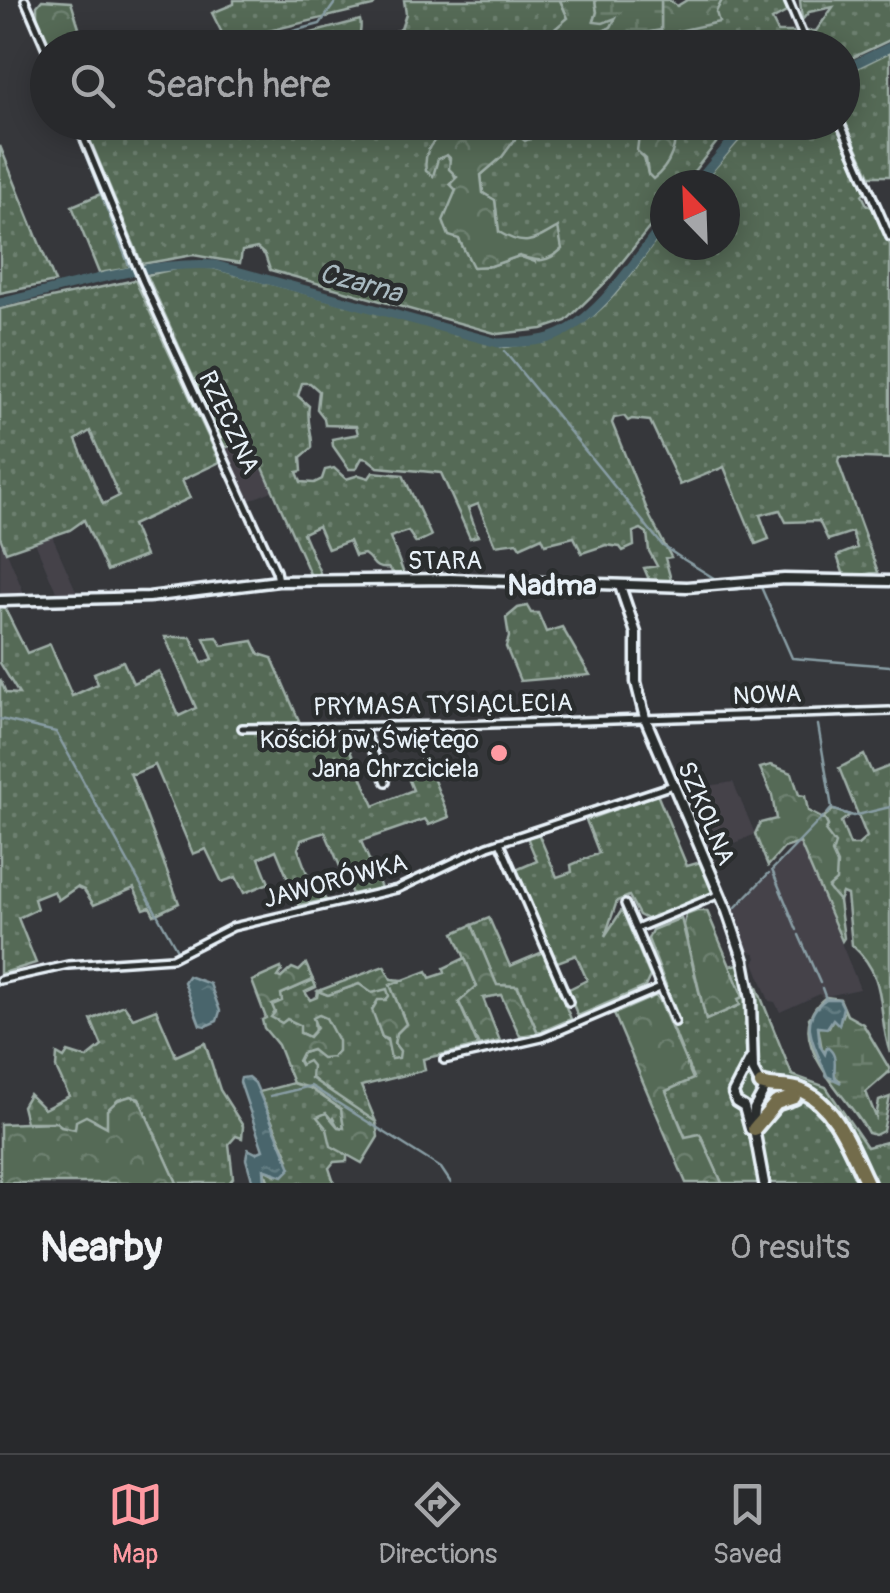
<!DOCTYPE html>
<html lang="en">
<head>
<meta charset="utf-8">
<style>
  body { margin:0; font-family:Pangolin,sans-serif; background:#343538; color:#f1f3f6 }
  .compass { position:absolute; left:650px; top:170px; width:90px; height:90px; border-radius:50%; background:#28292c; box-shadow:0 5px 25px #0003; rotate:337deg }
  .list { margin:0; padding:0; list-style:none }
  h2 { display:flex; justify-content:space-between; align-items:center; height:130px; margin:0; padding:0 40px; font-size:42px }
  h2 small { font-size:32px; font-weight:400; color:#a5a6a9 }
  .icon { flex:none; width:55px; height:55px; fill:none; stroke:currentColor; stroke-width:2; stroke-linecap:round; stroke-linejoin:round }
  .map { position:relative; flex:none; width:890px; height:1183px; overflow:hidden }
  .search { position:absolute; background:#28292c; box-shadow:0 5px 25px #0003; left:30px; right:30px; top:30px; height:110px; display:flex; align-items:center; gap:25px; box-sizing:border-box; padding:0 35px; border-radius:55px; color:#a5a6a9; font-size:38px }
  .sheet { height:270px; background:#28292c }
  nav { display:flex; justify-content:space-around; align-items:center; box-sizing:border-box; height:140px; border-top:2px solid #444548; background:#28292c; font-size:28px; color:#a5a6a9 }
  nav a { display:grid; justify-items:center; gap:5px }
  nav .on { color:#ff9aa2 }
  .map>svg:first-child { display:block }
  .built { fill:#44424a }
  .grass { fill:url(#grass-dots); stroke:#9eaea7; stroke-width:2.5; fill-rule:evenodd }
  .forest { fill:url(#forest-crowns); stroke:#9eaea7; stroke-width:2.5 }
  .wetland { fill:url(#wetland-marsh); stroke:#9eaea7; stroke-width:2.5; fill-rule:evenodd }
  .water { fill:url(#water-ripples); stroke:#889da4; stroke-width:2.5 }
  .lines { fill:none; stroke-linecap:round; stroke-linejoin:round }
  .stream { stroke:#889da4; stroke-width:2.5 }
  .river { stroke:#48656c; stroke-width:9 }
  .minor-casing { stroke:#e8f1f8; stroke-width:12 }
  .tertiary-casing { stroke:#e8f1f8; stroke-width:15 }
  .motorway-casing { stroke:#e8f1f8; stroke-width:20 }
  .minor { stroke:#2a2d2e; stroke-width:5 }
  .tertiary { stroke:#2a2d2e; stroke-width:8 }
  .motorway { stroke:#736c4b; stroke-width:12 }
  .poi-dot { fill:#ff9aa2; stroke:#2a2d2e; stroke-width:4 }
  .labels { text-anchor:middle; stroke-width:9; stroke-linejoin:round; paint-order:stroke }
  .street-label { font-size:25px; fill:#e8f1f8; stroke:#2a2d2e }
  .poi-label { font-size:25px; fill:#e8f1f8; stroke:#2a2d2e; text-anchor:end }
  .water-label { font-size:28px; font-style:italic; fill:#a8b9c0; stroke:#2a2d2e }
  .quarter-label { font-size:30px; font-weight:bold; fill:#e8f1f8; stroke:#2a2d2e }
</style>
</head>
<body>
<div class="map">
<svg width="890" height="1183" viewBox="0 0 890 1183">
  <defs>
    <pattern id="grass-dots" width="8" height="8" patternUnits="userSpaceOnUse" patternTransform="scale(2.5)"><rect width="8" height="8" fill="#556a56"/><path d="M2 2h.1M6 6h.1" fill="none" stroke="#6d806f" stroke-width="1.8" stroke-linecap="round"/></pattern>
    <pattern id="forest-crowns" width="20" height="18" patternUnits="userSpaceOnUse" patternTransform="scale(2.5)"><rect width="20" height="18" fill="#556a56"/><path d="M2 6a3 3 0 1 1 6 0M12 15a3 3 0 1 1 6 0" fill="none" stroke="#6d806f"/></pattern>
    <pattern id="wetland-marsh" width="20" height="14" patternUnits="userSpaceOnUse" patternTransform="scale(2.5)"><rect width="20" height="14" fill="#556a56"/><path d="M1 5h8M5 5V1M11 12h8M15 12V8" fill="none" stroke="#6d806f"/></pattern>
    <pattern id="water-ripples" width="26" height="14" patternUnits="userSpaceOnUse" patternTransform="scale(2.5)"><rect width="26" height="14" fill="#48656c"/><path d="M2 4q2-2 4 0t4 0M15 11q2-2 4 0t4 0" fill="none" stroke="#627c82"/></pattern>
  </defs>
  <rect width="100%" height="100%" fill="#36373b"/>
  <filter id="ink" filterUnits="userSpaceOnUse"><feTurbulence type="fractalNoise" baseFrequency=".01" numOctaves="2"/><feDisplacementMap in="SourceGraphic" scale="20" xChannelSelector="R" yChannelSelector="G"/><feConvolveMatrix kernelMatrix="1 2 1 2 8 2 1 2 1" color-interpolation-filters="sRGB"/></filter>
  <g filter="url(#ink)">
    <!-- built -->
    <g class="built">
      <polygon points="2,422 77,593 57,594 34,540 7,552 25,596 0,597"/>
      <polygon points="250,437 274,490 248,501 225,448"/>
      <polygon points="733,782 755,834 709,855 681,790"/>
      <polygon points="800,842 860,989 822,997 820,994 780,1012 775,1002 769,1001 754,962 757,958 755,953 748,952 731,910"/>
    </g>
    <!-- grass -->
    <g class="grass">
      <polygon points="234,0 378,0 373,6 226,41 212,13 234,4"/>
      <polygon points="404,0 560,0 568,18 536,45 537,47 387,48 390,33 401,29 406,14"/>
      <path d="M722 0H783L788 11 772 20 778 32H793L800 47 650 48 639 44 626 46 644 33 661 30 666 38C696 21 700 34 722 0Z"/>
      <polygon points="800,0 890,0 890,40 843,62 842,48 816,47 807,31 816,31 833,7 809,12 802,20"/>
      <path d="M360 20C363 30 356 38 362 47H259Z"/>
      <polygon points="890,52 890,176 870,176 843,117 843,75"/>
      <path d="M83 123H442L440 124 437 159 447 155C463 180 452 209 458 237 461 247 469 257 474 267L491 266 519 256 535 262V241L516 242 499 233 495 201 483 193 481 175 502 157 518 135 529 139 526 123H645L639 135 648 174 676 134 673 123H688L693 130 705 131 709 123H732L683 185H665V208L607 281 566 321 542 329 498 334 270 270 265 255 257 248 242 251 240 263 193 255 142 264Z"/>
      <path d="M754 123H836L865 191 862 195 867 205 874 208 890 245V459L839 457 838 462 878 572 845 578 837 556 857 548 852 532 828 540 819 521 786 522 780 510 760 515 769 539 756 544 724 467 680 485 650 421 632 419 628 421 624 416 614 418 612 423 650 517 671 557 665 558 671 580 650 582 644 568 657 566 649 551 647 533 641 529 633 532 634 546 623 551 620 547 606 545 582 553 574 537 545 544 542 537 520 547 517 542 495 545 478 504 468 508 478 536 470 538 441 473 378 467 368 459 362 458 356 469H349L333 446 332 439 358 434 356 426 325 425 324 418 317 409 319 391 310 383H302L298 396 309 406C306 422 313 433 312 448L301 457 302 471 297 472 301 482 314 483 322 479 325 470 334 468 346 479 359 475 369 478 373 472 403 475 431 536 416 543 408 531 390 537 404 574 396 575 388 568C372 570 374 560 364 554L355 556 349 541 328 549 318 526 303 533 321 575 310 574 250 438 225 448 147 275 184 267 213 268 505 347C599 336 611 297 665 229V245H725V185H700Z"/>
      <polygon points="0,146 55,282 0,293"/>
      <polygon points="103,193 130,268 99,273 72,206"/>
      <path d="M135 280 220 462 182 480 190 498 132 525 145 556 107 571 84 520 70 530 6 552 0 537V309ZM90 431 119 496 103 504 76 440Z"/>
      <polygon points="527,606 531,613 538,613 546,632 562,627 590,675 520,681 506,647 509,637 506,618 518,608"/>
      <polygon points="0,607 4,607 27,653 50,644 72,696 98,684 94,673 123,661 133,683 159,671 179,716 196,708 165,637 191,637 202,663 213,659 204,638 217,637 222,646 253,641 259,654 272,658 303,730 341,730 374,806 413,790 404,768 425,758 449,817 429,825 425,819 361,841 381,888 352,894 325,832 301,840 298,849 308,876 326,900 299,905 276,850 259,858 269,883 244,893 236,877 222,882 206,849 193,854 155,765 134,774 130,773 179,903 154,915 150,907 144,909 134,888 94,905 84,890 77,887 58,900 54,891 34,899 37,909 18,918 36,963 0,974 0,679 6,693 19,694 0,663"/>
      <path d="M864 755 872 773 890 766V1053C876 1012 890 979 852 945L847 895 842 893 839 901 827 888 834 874 825 831 828 826 824 817 833 810 850 815 841 822 850 845H858L867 837 839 768Z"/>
      <polygon points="657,794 687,866 701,862 714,894 647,919 639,915 629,896 617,901 605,936 622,910 650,976 645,987 578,1016 567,990 587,980 576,955 555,963 516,870 537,861 527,837 538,833 557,877 572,872 571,865 599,853 586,820"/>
      <polygon points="489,918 510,966 543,952 571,1019 538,1033 518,986 497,986 472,925"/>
      <polygon points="681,918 706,1020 739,1005 737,999 742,996 730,966 738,964 745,986 756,985 792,1075 826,1087 867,1147 890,1141 890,1183 722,1183 700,1134 686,1138 666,1091 693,1078 672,1026 680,1022 648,939 652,930"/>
      <path d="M465 958 477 987 459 1003 478 1046 423 1059 425 1070 361 1086 376 1122C350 1107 313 1086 298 1060L302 1053 312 1050 332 1057 314 1018 315 1034 309 1037 273 1020 271 1016 274 1012 272 1005 281 994 313 980 316 987 305 992 310 1000 317 997 318 991 328 995 359 984 387 989 390 996 373 1010 382 1037 400 1051 394 1044 396 1034 406 1024 390 985 427 971 430 978 445 973 444 968Z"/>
      <path d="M124 1005 133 1018 156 1009 176 1056 205 1043 220 1090 243 1126 242 1138 236 1136 229 1144 233 1178 229 1183H177L139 1099 131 1096 118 1100 108 1128 95 1120C82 1126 68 1134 56 1122H26L22 1106 29 1094 44 1109 69 1096 56 1068 57 1054 64 1058 68 1052 87 1058 102 1046 91 1020Z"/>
      <polygon points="293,1083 310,1088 341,1109 344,1128 338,1127 333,1118 327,1129 347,1155 347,1161 334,1162 329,1168 334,1183 269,1183 264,1169 276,1175 289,1159 259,1092"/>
    </g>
    <!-- forest -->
    <g class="forest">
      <polygon points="42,0 71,2 85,47 49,47 37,18 37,6"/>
      <polygon points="560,0 595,0 597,12 594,21 616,17 611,27 597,34 590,47 537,48 536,45 568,18"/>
      <polygon points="661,0 669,0 677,6 687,0 722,0 716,12 719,22 678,31 676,39 666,38 661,30"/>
      <path d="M440 123H456L461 128 463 123H526L529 139 525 141 518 135 502 157 481 175 483 193 495 200 499 232C525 248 534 241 558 227L562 249C547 263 538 262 519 256L491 266 473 267 459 239 449 236 443 221 456 190 450 184 457 177 449 169 450 158 447 155 438 159 433 176 426 171C424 157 428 143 441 136Z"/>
      <path d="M645 123H673C679 144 670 166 653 179L648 174 646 159 637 151 639 135Z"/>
      <polygon points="771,765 792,773 799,795 805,796 808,811 825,820 828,826 825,831 835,844 832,853 837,864 836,881 828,888 839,901 844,938 842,941 800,843 784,848 768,866 755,834 760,823 776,819 772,795 760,768"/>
      <polygon points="697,911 707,911 743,997 738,999 740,1005 706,1020 684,925 686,915"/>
      <polygon points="472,925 497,985 517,986 538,1033 520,1036 501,995 483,998 500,1041 479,1046 459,1002 477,986 454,933"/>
      <polygon points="306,964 313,980 281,994 282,1001 272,1005 275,1012 271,1017 282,1023 287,1019 300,1025 300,1033 309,1037 317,1028 313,1018 319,1015 326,1018 338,1041 338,1051 332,1057 322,1058 312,1050 302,1053 298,1061 300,1065 308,1061 312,1066 311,1078 376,1122 378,1137 362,1163 331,1146 327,1129 317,1117 326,1113 338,1127 344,1128 341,1109 310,1088 293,1083 278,1045 264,1028 262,1020 266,1018 252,981 281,968 282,971 278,977 281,978 292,968 299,971"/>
      <polygon points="384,966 391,979 403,980 390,985 406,1024 396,1034 394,1043 400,1051 399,1058 391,1059 387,1039 382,1037 372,1010 378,1000 386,1000 389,996 387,989 372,993 359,984 328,995 318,991"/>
      <polygon points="655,996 659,999 693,1079 666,1091 685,1137 700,1134 722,1183 686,1183 614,1014"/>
      <polygon points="131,1096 139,1099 177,1183 0,1183 0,1124 56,1122 61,1126 75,1129 76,1121 86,1116 107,1127 107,1110 118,1100"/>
    </g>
    <!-- wetland -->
    <g class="wetland">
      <polygon points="595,0 661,0 661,30 644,33 625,47 590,47 597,34 611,27 616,18 603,23 594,22 597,12"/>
      <path d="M826 997 840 999 847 1015 863 1024 889 1068 890 1074 889 1072 866 1092 876 1117 879 1101 890 1097 883 1131 875 1135 868 1133C849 1095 775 1037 826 997ZM826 999 843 1013 839 1023 833 1019 829 1027 818 1026 822 1050 827 1052 836 1078 841 1081 827 1076 814 1046 809 1018Z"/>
    </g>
    <!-- water -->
    <g class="water">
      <polygon points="188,976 210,984 220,1011 217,1021 206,1026 200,1025 184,982"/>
      <path d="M826 999H839L843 1007 839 1025 833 1019 827 1028 818 1027 820 1046 825 1054 827 1047C839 1056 833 1065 835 1077L841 1083 827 1076C816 1047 795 1021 826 999Z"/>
      <polygon points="248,1077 255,1083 291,1168 283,1176 264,1169 265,1183 253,1183 246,1159 248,1149 256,1153 263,1150 240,1082 241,1078"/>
    </g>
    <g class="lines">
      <!-- stream -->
      <g class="stream">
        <polyline points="229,48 320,24 337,0"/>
        <polyline points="81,122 86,134"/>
        <polyline points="78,136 132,273"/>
        <polyline points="498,343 501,347"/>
        <polyline points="504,351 663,546 681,558"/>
        <polyline points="683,559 717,580"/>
        <polyline points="728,590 761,587 792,658 890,666"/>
        <polyline points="0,719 56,732 177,950"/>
        <polyline points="818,725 832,808 827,814"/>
        <polyline points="834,810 853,816 890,807"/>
        <polyline points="735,908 769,873"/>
        <polyline points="797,930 772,870 823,817"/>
        <polyline points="799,935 820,983"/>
        <polyline points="822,988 826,999"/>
        <polyline points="270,1096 311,1086 441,1168 451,1183"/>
      </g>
      <!-- river -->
      <g class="river">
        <polyline points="842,70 890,47"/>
        <polyline points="695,185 748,122"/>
        <path d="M0 303C69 287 144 261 215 265L498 343C516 342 535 343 552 337 598 321 635 260 665 222"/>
      </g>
      <defs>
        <g id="minor">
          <polyline points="25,0 48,53"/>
          <polyline points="788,0 808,48"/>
          <polyline points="77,122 143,281 276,571 278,581"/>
          <polyline points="840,122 890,237"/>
          <polyline points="362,726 386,782"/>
          <polyline points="242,728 457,725 890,711"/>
          <polyline points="500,842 569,1002"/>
          <polyline points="625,904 636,929"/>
          <polyline points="0,980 68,965 172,958 233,927 397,889 488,846 673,785"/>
          <polyline points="675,1022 636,929 720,894"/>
          <polyline points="444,1060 542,1038 660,988"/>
        </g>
        <g id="tertiary">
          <polyline points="620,586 636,633 636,682 645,718 727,911 744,961 751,999 753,1070 764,1091 754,1109 753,1123 764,1183"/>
          <polyline points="0,601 149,597 278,581 450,579 687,587 784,579 890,581"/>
          <polyline points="750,1129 744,1107 736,1102 733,1093 750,1060"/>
        </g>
        <g id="motorway">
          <path d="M761 1084C775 1089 789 1085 802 1091 837 1106 851 1151 867 1183"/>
          <polyline points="754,1129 776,1103 794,1097"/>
        </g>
      </defs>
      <!-- minor casing -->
      <use href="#minor" class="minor-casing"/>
      <!-- tertiary casing -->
      <use href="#tertiary" class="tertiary-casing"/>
      <!-- motorway casing -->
      <use href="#motorway" class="motorway-casing"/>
      <!-- minor -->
      <use href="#minor" class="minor"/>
      <!-- tertiary -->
      <use href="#tertiary" class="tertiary"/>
      <!-- motorway -->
      <use href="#motorway" class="motorway"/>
    </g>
  </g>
  <!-- markers -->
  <circle class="poi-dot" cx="499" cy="753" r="10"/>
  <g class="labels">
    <!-- street labels -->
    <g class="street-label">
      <text transform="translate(230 422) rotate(65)" y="9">RZECZNA</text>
      <text x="445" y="569">STARA</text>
      <text transform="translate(767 694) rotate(-2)" y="9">NOWA</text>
      <text transform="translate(443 704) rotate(-1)" y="9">PRYMASA TYSIĄCLECIA</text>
      <text transform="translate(707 813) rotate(67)" y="9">SZKOLNA</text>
      <text transform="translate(335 880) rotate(-15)" y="9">JAWORÓWKA</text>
    </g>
    <!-- poi labels -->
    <g class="poi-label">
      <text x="479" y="748">Kościół pw. Świętego<tspan x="479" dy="29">Jana Chrzciciela</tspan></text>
    </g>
    <!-- water labels -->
    <g class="water-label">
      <text transform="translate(361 282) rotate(15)" y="10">Czarna</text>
    </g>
    <!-- quarter labels -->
    <g class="quarter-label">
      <text x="552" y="595">Nadma</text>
    </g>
  </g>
</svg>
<svg class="compass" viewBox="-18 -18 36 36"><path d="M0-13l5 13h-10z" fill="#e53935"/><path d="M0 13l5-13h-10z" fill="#a5a6a9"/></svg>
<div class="search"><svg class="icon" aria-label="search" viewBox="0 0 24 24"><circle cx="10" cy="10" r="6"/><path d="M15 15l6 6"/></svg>Search here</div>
</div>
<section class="sheet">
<h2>Nearby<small>0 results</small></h2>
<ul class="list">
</ul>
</section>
<nav>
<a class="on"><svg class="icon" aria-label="map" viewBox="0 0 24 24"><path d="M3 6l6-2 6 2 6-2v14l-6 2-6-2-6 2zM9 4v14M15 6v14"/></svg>Map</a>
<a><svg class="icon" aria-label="directions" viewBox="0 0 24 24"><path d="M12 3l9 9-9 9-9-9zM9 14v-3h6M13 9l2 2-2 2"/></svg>Directions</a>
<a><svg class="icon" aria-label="saved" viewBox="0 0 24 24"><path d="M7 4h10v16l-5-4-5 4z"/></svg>Saved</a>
</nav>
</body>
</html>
